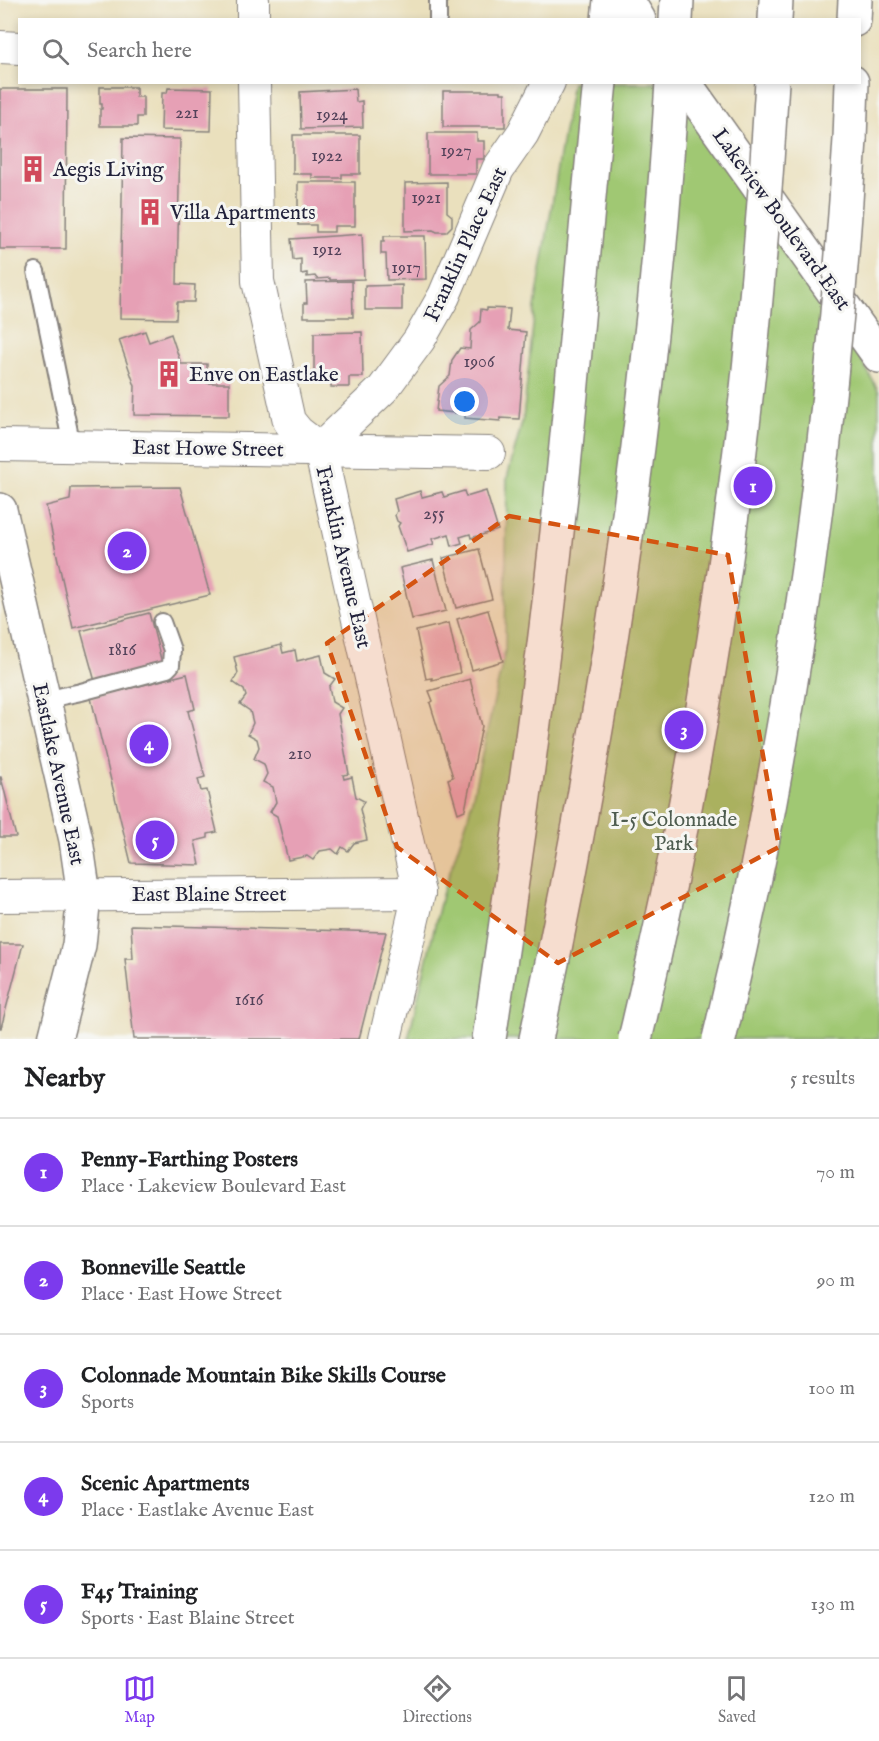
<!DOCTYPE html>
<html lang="en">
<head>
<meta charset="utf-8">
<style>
  body { margin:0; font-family:"IM FELL English",serif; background:#f2f2f2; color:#202124 }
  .you { position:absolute; left:465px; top:402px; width:21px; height:21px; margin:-15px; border:4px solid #fff; border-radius:50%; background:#1a73e8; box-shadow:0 0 0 9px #1a73e833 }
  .badge { display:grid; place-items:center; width:39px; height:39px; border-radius:50%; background:#7c3aed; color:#fff; font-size:20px; font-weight:700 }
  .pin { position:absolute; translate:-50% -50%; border:3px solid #fff; box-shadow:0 2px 6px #0006 }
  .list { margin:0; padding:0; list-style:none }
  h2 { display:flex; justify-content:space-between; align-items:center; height:78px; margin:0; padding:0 24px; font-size:26px }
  h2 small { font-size:20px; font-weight:400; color:#757577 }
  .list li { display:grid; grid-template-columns:39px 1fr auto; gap:18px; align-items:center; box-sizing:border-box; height:108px; padding:0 24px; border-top:2px solid #e0e0e0 }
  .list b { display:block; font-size:22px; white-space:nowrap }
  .list p { margin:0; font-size:20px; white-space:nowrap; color:#757577 }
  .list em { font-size:20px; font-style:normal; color:#757577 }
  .icon { flex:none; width:33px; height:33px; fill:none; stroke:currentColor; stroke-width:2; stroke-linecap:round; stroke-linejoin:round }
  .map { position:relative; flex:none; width:879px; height:1039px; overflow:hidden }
  .search { position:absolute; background:#fff; box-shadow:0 3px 9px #0003; left:18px; right:18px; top:18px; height:66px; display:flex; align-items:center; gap:15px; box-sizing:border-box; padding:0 21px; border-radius:0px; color:#757577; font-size:22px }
  .sheet { height:618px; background:#fff }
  nav { display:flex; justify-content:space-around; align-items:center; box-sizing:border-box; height:84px; border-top:2px solid #e0e0e0; background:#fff; font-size:16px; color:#757577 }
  nav a { display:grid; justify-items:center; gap:3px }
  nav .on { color:#7c3aed }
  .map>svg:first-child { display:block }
  .green { fill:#a0c873; stroke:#617557; stroke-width:1.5 }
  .building { fill:#e6a0b5 }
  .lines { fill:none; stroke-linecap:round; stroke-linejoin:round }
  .service-casing { stroke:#86817c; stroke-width:20 }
  .minor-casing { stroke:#86817c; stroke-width:34 }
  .tertiary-casing { stroke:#86817c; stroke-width:36 }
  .secondary-casing { stroke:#86817c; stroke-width:36 }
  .motorway-casing { stroke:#86817c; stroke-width:36 }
  .service { stroke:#fff; stroke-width:16 }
  .minor { stroke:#fff; stroke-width:32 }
  .tertiary { stroke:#fff; stroke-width:33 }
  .secondary { stroke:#fff; stroke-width:33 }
  .motorway { stroke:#fff; stroke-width:33 }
  .motorway-bridge-casing { stroke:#86817c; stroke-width:36; stroke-linecap:butt }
  .motorway-bridge { stroke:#fff; stroke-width:33 }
  .marked { fill:#d45411; fill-opacity:0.2; stroke:#d45411; stroke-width:4.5; stroke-dasharray:12 8; stroke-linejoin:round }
  .labels { text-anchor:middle; stroke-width:6; stroke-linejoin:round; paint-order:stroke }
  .number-label { font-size:18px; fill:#53425a }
  .poi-label { font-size:21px; fill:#22223b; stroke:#f6f6f2; text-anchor:start }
  .street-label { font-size:21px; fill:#22223b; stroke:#f6f6f2 }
  .park-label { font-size:21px; fill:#4e5c4f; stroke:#f6f6f2 }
</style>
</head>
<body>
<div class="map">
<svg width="879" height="1039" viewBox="0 0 879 1039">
  <rect width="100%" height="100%" fill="#f6f6f2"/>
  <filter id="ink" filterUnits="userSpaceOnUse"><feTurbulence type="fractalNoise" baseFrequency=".0167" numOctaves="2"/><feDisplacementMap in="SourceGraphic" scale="12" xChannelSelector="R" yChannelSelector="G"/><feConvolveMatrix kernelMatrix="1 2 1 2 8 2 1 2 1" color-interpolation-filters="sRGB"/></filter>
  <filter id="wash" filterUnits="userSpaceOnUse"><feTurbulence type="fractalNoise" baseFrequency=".008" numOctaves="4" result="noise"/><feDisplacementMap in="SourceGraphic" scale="24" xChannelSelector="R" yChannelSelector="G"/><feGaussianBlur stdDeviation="1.35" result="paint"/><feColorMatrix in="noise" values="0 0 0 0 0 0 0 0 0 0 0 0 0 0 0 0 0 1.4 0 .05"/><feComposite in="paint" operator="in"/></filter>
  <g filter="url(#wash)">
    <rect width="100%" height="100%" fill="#eae0bd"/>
    <!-- green -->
    <polygon class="green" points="572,83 682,83 814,272 879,392 879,1039 408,1039 442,895 468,817 505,651 507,478 523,419 535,307"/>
    <g id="blocks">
      <!-- building -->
      <g class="building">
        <polygon points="100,87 136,87 136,97 143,97 143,117 137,117 137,126 100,126 100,109 102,109 102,104 100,104"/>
        <polygon points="168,88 212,89 211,131 161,130 162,93 167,93"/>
        <polygon points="0,89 67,89 66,249 0,249"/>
        <polygon points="355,89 356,102 362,101 363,127 301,129 300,92"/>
        <polygon points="443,91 501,91 501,93 505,93 505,127 443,127"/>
        <polygon points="428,133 477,133 477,141 484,141 484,159 476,159 476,174 428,174"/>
        <polygon points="293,135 360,135 360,174 342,174 342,178 312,178 312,174 293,174"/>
        <polygon points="123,138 180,139 177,284 195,285 194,302 177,302 176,319 120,318"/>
        <polygon points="298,182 355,182 355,226 334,226 334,232 316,232 316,225 298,225"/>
        <polygon points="447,182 447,212 452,216 452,226 446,232 437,232 433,230 405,231 405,183"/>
        <polygon points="362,234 364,279 330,280 330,278 317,279 315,276 307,277 307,273 301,274 301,259 293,260 291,239"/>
        <polygon points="384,236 425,236 426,279 387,280 386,254 381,254 381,241 384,241"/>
        <polygon points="352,281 353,317 304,317 304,303 307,303 306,282"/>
        <polygon points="402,285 402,310 365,310 365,286"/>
        <polygon points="487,308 510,309 508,330 526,332 519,419 500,418 500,421 465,418 465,414 436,411 439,386 450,376 452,360 460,348 470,349 471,330 480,322 481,309 487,310"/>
        <polygon points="145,331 149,342 171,334 181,364 207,364 207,383 229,383 229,416 134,415 135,386 119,340"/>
        <polygon points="362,332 363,377 349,377 349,387 331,387 331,378 314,378 314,333"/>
        <polygon points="180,487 210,595 73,628 46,506 70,500 71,488"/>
        <polygon points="420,491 422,497 442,492 444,497 464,491 466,497 486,491 498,530 471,538 470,534 460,537 462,543 452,546 449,534 432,539 434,544 407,552 398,526 400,523 397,521 395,515 397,511 394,499"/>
        <polygon points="479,549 492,599 456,608 443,558"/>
        <polygon points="433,560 446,611 412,619 400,568"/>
        <polygon points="488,610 503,661 472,670 457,619"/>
        <polygon points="149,613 163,667 96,685 81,631"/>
        <polygon points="449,623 460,673 432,680 432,678 426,679 416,631"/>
        <polygon points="281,645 283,653 295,650 297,661 321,655 325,673 335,679 329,687 332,702 342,708 338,714 349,774 343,775 344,779 352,777 356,797 364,801 360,809 367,840 354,843 348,851 342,847 338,854 332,849 320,851 313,860 307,856 288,860 277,816 270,812 276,802 273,787 263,782 267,774 264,764 254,759 259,747 257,739 248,734 253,723 250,711 240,704 246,696 244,690 233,682 238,673 234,657"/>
        <polygon points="187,674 195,709 188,711 205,777 198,779 201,791 207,790 217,832 208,834 208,838 195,841 200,865 131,863 91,698"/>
        <polygon points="470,679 482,726 465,810 458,813 448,779 453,777 430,703 433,701 429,691"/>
        <polygon points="0,777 1,777 16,837 0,837"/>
        <polygon points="131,925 386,932 359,1039 134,1039 125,959 133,959"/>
        <polygon points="0,944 23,944 1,1028 0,1028"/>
      </g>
    </g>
  </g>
  <g filter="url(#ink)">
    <use href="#blocks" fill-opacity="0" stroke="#86817c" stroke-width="1.5"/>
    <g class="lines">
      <defs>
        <g id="service">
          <polyline points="438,20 438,0"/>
          <polyline points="36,271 72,446"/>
          <polyline points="44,700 81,692 167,669 171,665 172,650 162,622"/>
        </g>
        <g id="minor">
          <polyline points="253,0 253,20"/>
          <polyline points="0,47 20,48"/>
          <polyline points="254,82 258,281 289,421 298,432 320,449 419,893 385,1039"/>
          <polyline points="0,445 489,453"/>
          <polyline points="320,449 383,389 419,340 444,296 498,169 523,133 549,82"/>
          <polyline points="0,896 419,893"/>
        </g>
        <g id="tertiary">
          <polyline points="627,0 639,20"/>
          <polyline points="608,20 610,0"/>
          <polyline points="684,82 879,356"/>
        </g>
        <polyline id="secondary" points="0,510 76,840 84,895 79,945 55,1039"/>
        <g id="motorway">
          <polyline points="676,20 677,0"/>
          <polyline points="775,20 776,0"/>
          <polyline points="854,20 855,0"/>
          <polyline points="850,139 852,82"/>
          <path d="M489 1039C513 876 537 714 555 550 573 394 584 238 600 82"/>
          <path d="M536 1039C604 724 653 405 672 82"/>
        </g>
      </defs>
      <!-- service casing -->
      <use href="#service" class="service-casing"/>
      <!-- minor casing -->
      <use href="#minor" class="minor-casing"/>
      <!-- tertiary casing -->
      <use href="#tertiary" class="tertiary-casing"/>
      <!-- secondary casing -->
      <use href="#secondary" class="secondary-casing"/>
      <!-- motorway casing -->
      <use href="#motorway" class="motorway-casing"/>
      <!-- service -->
      <use href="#service" class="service"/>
      <!-- minor -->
      <use href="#minor" class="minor"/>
      <!-- tertiary -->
      <use href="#tertiary" class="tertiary"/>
      <!-- secondary -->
      <use href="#secondary" class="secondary"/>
      <!-- motorway -->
      <use href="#motorway" class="motorway"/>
      <defs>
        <g id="motorway-bridge">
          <path d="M635 1039C711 726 754 404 772 82"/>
          <path d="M719 1039C791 743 832 443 850 139"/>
        </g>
      </defs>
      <!-- motorway-bridge casing -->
      <use href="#motorway-bridge" class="motorway-bridge-casing"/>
      <!-- motorway-bridge -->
      <use href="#motorway-bridge" class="motorway-bridge"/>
    </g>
  </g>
  <!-- marked area -->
  <path class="marked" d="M509 516 728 555 779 847 558 963 397 847 327 643Z"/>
  <!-- icons -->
  <defs>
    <symbol id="building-bare" viewBox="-9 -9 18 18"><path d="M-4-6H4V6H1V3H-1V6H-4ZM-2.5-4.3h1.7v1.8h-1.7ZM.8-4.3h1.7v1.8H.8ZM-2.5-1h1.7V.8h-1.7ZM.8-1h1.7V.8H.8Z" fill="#d1495b" stroke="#f6f6f2" stroke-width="2.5" paint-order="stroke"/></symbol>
  </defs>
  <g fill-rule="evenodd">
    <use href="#building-bare" x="14" y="150" width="38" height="38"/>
    <use href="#building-bare" x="131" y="193" width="38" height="38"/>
    <use href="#building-bare" x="150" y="355" width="38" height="38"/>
  </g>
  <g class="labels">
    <!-- number labels -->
    <g class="number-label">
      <text x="187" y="118">221</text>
      <text x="332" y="120">1924</text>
      <text x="456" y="156">1927</text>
      <text x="327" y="161">1922</text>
      <text x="426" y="203">1921</text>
      <text x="327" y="255">1912</text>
      <text x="406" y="273">1917</text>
      <text x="479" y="367">1906</text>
      <text x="434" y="519">255</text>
      <text x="122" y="655">1816</text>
      <text x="300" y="759">210</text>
      <text x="249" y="1005">1616</text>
    </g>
    <!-- poi labels -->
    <g class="poi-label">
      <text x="53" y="176">Aegis Living</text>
      <text x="170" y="219">Villa Apartments</text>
      <text x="189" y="381">Enve on Eastlake</text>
    </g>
    <!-- street labels -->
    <g class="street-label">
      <text transform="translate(782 219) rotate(54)" y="7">Lakeview Boulevard East</text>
      <text transform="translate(465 244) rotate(-65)" y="7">Franklin Place East</text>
      <text transform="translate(208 448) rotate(1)" y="7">East Howe Street</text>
      <text transform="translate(344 557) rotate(77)" y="7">Franklin Avenue East</text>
      <text transform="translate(59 774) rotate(78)" y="7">Eastlake Avenue East</text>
      <text x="209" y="901">East Blaine Street</text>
    </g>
    <!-- park labels -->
    <g class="park-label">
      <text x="674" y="826">I-5 Colonnade<tspan x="674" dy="24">Park</tspan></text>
    </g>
  </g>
</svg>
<div class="you"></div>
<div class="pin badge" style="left:753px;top:486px">1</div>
<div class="pin badge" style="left:127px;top:551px">2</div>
<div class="pin badge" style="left:684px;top:730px">3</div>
<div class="pin badge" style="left:149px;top:744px">4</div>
<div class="pin badge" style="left:155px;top:840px">5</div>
<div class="search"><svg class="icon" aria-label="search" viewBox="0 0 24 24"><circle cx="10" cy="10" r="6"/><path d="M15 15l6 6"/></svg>Search here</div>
</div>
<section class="sheet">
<h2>Nearby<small>5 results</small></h2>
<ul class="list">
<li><span class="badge">1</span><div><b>Penny-Farthing Posters</b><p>Place · Lakeview Boulevard East</p></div><em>70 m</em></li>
<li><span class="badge">2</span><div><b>Bonneville Seattle</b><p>Place · East Howe Street</p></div><em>90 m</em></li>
<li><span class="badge">3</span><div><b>Colonnade Mountain Bike Skills Course</b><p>Sports</p></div><em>100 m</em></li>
<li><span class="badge">4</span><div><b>Scenic Apartments</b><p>Place · Eastlake Avenue East</p></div><em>120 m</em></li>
<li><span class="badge">5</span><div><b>F45 Training</b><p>Sports · East Blaine Street</p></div><em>130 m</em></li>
</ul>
</section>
<nav>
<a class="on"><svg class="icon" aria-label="map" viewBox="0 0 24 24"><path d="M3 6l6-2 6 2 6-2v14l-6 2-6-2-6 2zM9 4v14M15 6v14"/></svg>Map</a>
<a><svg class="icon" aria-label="directions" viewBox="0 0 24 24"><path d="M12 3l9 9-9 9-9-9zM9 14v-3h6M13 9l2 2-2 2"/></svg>Directions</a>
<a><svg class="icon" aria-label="saved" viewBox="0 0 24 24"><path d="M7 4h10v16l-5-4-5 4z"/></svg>Saved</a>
</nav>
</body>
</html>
